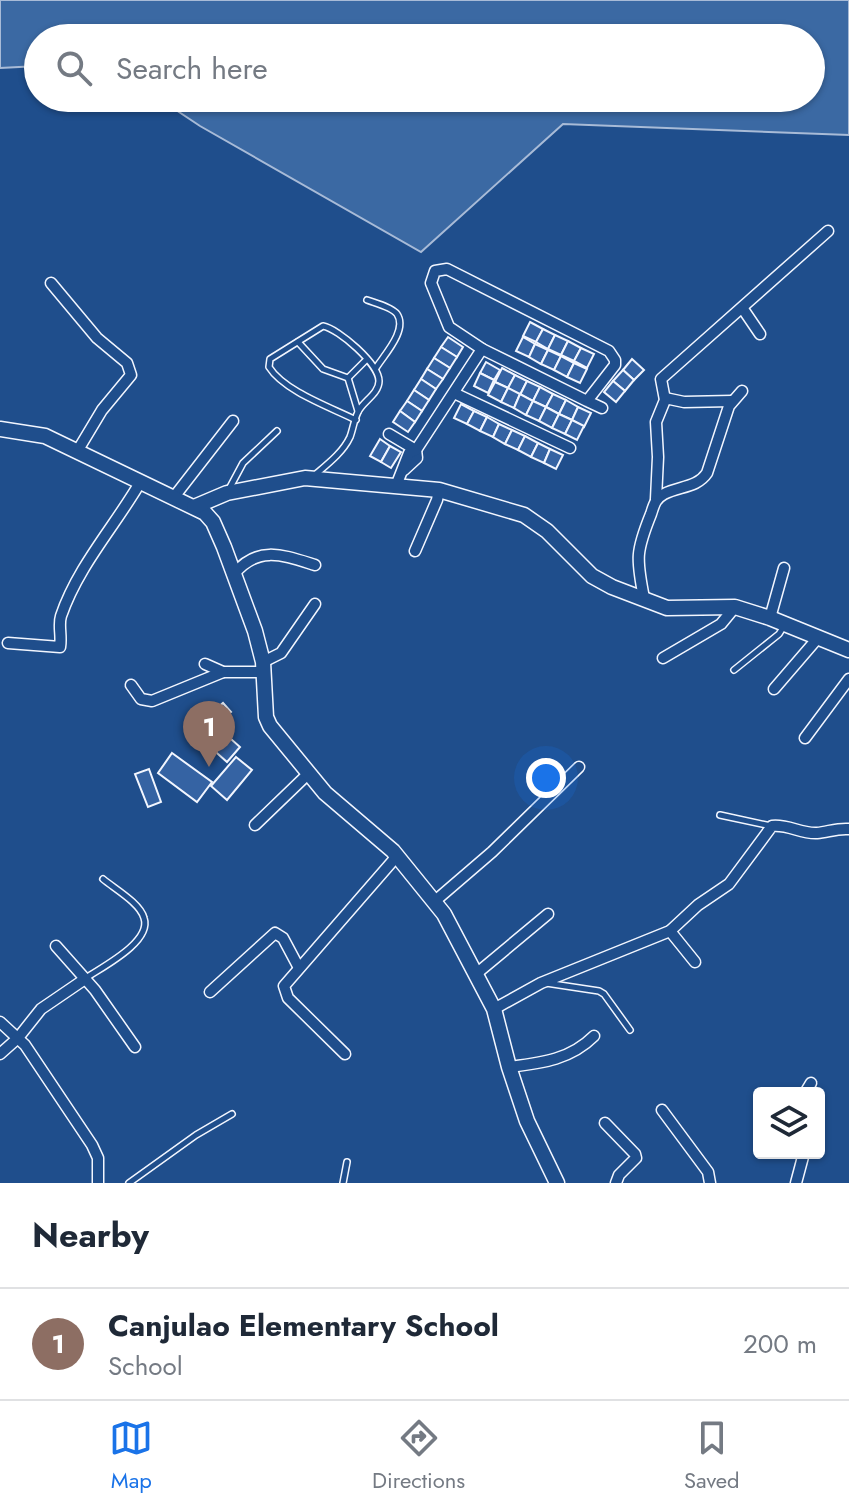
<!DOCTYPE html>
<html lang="en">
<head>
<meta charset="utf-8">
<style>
  body { margin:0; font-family:Jost,sans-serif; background:#f2f2f3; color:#1f2937 }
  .controls { position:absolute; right:24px; bottom:24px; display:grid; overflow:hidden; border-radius:8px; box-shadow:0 2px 6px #0004 }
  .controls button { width:72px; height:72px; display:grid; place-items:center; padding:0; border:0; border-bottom:2px solid #e0e1e3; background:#fff; color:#1f2937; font:40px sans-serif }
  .you { position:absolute; left:546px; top:778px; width:28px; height:28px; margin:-20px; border:6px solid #fff; border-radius:50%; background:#1a73e8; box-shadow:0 0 0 12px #1a73e833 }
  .badge { display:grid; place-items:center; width:52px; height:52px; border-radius:50%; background:#1a73e8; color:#fff; font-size:26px; font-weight:700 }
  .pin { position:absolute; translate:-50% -66px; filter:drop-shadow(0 2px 4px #0008) }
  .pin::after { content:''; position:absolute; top:42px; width:28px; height:24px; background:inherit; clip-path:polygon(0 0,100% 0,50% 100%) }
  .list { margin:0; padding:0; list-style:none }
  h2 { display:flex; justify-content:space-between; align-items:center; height:104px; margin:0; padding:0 32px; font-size:34px }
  h2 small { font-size:26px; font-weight:400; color:#747a83 }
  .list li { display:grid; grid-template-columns:52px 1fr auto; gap:24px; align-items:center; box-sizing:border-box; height:112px; padding:0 32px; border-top:2px solid #e0e1e3 }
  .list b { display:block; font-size:30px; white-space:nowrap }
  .list p { margin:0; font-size:26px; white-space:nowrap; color:#747a83 }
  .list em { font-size:26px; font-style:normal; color:#747a83 }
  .icon { flex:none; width:44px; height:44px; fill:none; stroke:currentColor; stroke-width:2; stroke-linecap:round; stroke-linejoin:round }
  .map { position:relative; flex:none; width:849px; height:1183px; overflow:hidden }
  .search { position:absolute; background:#fff; box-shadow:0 2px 6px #0004; left:24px; right:24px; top:24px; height:88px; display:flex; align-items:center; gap:20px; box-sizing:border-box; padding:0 28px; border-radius:44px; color:#747a83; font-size:30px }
  .sheet { height:216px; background:#fff }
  nav { display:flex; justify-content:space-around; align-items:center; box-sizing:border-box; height:112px; border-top:2px solid #e0e1e3; background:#fff; font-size:22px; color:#747a83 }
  nav a { display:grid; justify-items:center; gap:4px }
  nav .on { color:#1a73e8 }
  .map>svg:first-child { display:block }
  .water { fill:#3b69a3; stroke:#a8bbd7; stroke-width:2 }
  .building { fill:#3563a3; stroke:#f2f6ff; stroke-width:2 }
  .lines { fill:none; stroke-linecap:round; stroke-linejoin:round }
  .lane-casing { stroke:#f2f6ff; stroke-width:8 }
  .street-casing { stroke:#f2f6ff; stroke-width:13 }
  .secondary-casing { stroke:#f2f6ff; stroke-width:17 }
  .lane { stroke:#1f4e8c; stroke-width:5 }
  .street { stroke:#1f4e8c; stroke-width:10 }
  .secondary { stroke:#1f4e8c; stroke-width:14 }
</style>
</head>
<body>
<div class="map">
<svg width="849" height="1183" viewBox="0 0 849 1183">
  <rect width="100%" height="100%" fill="#1f4e8c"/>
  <!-- water -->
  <polygon class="water" points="0,0 849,0 849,135 563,124 421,252 200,126 158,98 811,98 811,38 38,38 38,66 0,68"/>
  <!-- building -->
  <g class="building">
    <polygon points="530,322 543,329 536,342 523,336"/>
    <polygon points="543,329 555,335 548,349 536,342"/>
    <polygon points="555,335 568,341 561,355 548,349"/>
    <polygon points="448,337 463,347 457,357 441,347"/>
    <polygon points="523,337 535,344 529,357 516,351"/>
    <polygon points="568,341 581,348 574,361 561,355"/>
    <polygon points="535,344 548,350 541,364 529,357"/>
    <polygon points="441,347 457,357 450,368 434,358"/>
    <polygon points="581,348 594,354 587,368 574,361"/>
    <polygon points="548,350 561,356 554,370 541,364"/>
    <polygon points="561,356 574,363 567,377 554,370"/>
    <polygon points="434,358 450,368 443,379 427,369"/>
    <polygon points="632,359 644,370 634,380 623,370"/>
    <polygon points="486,362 500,370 494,380 480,373"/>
    <polygon points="574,363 587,369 580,383 567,377"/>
    <polygon points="502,368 515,375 508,388 495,382"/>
    <polygon points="427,369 443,379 436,389 421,379"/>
    <polygon points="623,370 634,380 625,391 613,381"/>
    <polygon points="480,373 494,380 488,393 474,386"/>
    <polygon points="515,375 527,381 520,395 508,388"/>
    <polygon points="421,379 436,389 429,400 414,390"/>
    <polygon points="527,381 540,387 533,401 520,395"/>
    <polygon points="613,381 625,391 616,402 604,392"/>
    <polygon points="495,382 508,388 501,402 488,395"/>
    <polygon points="540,387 553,394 546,407 533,401"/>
    <polygon points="508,388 520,394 514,408 501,402"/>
    <polygon points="414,390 429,400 422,411 407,401"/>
    <polygon points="520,394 533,401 526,415 514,408"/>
    <polygon points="553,394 566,400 559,414 546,407"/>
    <polygon points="566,400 578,407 572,420 559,414"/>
    <polygon points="407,401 422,411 415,422 400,411"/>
    <polygon points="533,401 546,407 539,421 526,415"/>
    <polygon points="461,404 474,411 467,424 454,418"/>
    <polygon points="546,407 559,414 552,428 539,421"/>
    <polygon points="578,407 591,413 584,427 572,420"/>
    <polygon points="400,411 415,422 408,432 393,422"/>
    <polygon points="474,411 487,417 480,431 467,424"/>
    <polygon points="559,414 572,420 565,434 552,428"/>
    <polygon points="487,417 499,424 493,437 480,431"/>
    <polygon points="572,420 584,426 577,440 565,434"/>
    <polygon points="499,424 512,430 505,444 493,437"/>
    <polygon points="512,430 525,436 518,450 505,444"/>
    <polygon points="525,436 538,443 531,457 518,450"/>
    <polygon points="380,439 390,446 381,462 370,456"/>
    <polygon points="538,443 550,449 544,463 531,457"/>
    <polygon points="390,446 401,452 391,468 381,462"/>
    <polygon points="550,449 563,455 556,469 544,463"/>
    <polygon points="223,703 231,712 216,724 209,715"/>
    <polygon points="212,722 240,747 227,762 199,737"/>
    <polygon points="172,753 212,782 197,802 158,773"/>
    <polygon points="236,757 252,770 227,800 211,786"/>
    <polygon points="149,769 161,802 148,807 135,774"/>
  </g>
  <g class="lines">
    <defs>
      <g id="lane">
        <path d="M367 300C375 303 392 307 397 314 408 330 384 355 376 368"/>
        <polyline points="298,342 323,369 348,378 366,360"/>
        <polyline points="348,378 358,411"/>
        <path d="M316 474C329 463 343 452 350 437 353 429 354 420 358 412 362 402 379 394 379 381 379 364 339 329 323 326L270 359 269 367C284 391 330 407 356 420"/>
        <polyline points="228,491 243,463 277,431"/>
        <polyline points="734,670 779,634 784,626"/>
        <polyline points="720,815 771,826"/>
        <path d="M86 978C102 967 152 942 144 918 140 903 115 889 103 879"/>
        <polyline points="546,983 599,991 604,994 630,1030"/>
        <polyline points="129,1183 196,1135 232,1114"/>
        <polyline points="343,1183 347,1162"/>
      </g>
      <g id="street">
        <polyline points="51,283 97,338 127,363 131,375 102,410 78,450"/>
        <polyline points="743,309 760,334"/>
        <polyline points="454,393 570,448"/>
        <polyline points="665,398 684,402 732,401"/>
        <polyline points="587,401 615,365 615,360 609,351 447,269 435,271 431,283 449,327 482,349 587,401 602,408"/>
        <polyline points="389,434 416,450"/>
        <polyline points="404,470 417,458 416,450"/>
        <polyline points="396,486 409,453 416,450 482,349"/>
        <polyline points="174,497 233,421"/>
        <polyline points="656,499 658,457 656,422 665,400 661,379 828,231"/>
        <polyline points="415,551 437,500 439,490"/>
        <path d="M234 574C258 545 283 555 315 565"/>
        <path d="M644 598C636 558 636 551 651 514 654 505 655 499 664 494 679 486 697 488 707 473L729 406 742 391"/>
        <polyline points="770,618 784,568"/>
        <path d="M8 643 60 647C62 636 58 625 61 616 78 566 115 526 141 481"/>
        <polyline points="663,658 721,624 735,607"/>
        <polyline points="263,662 281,653 315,604"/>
        <polyline points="205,664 223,672 262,672"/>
        <polyline points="131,685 141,699 152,701 223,672"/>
        <polyline points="774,689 817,639"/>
        <polyline points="805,738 849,679"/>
        <polyline points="255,825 308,774"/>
        <polyline points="435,901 492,852 579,767"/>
        <polyline points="670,931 695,962"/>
        <polyline points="56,946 95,990 135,1047"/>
        <polyline points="476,974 548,914"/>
        <polyline points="210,992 275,933 283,938 299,968"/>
        <path d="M494 1009 541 983 670 931 698 905 729 884 772 826C788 824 801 834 817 833 828 832 837 828 849 829"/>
        <polyline points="0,1022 25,1045 92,1145 98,1158 98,1183"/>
        <polyline points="0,1054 18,1038 41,1009 85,979"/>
        <polyline points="345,1054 288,998 284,986 397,856"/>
        <path d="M509 1067C541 1063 570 1060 594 1036"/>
        <polyline points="805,1093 811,1083"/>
        <polyline points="662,1110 708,1172 710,1183"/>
        <polyline points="605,1123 635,1154 636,1158 619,1175 616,1183"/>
        <polyline points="796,1183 804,1153"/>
      </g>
      <g id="secondary">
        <polyline points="0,429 45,436 205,513 213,522 224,547 255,631 263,662 266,717 270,726 325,793 393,851 444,914 494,1009 509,1067 527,1121 557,1183"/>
        <polyline points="194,507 227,493 305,478 439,490 524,515 547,531 592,576 612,587 667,608 735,607 770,618 849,650"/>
      </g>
    </defs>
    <!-- lane casing -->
    <use href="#lane" class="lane-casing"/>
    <!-- street casing -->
    <use href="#street" class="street-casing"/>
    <!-- secondary casing -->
    <use href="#secondary" class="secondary-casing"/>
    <!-- lane -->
    <use href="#lane" class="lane"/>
    <!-- street -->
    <use href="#street" class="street"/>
    <!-- secondary -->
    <use href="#secondary" class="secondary"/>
  </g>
</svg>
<div class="controls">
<button><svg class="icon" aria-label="layers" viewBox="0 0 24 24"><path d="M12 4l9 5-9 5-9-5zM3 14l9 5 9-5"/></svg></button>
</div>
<div class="you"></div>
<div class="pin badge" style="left:209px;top:767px;background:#8d6e63">1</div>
<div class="search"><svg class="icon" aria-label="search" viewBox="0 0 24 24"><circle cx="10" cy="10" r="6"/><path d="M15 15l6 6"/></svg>Search here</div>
</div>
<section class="sheet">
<h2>Nearby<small></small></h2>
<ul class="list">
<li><span class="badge" style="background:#8d6e63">1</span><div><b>Canjulao Elementary School</b><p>School</p></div><em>200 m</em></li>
</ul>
</section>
<nav>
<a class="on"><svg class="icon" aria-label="map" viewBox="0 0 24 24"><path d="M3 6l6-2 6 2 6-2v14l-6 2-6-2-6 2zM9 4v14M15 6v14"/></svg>Map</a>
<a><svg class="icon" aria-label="directions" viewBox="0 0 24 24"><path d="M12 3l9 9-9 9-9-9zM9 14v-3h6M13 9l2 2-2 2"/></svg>Directions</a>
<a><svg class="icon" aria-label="saved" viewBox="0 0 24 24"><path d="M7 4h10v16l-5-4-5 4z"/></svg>Saved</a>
</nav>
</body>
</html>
